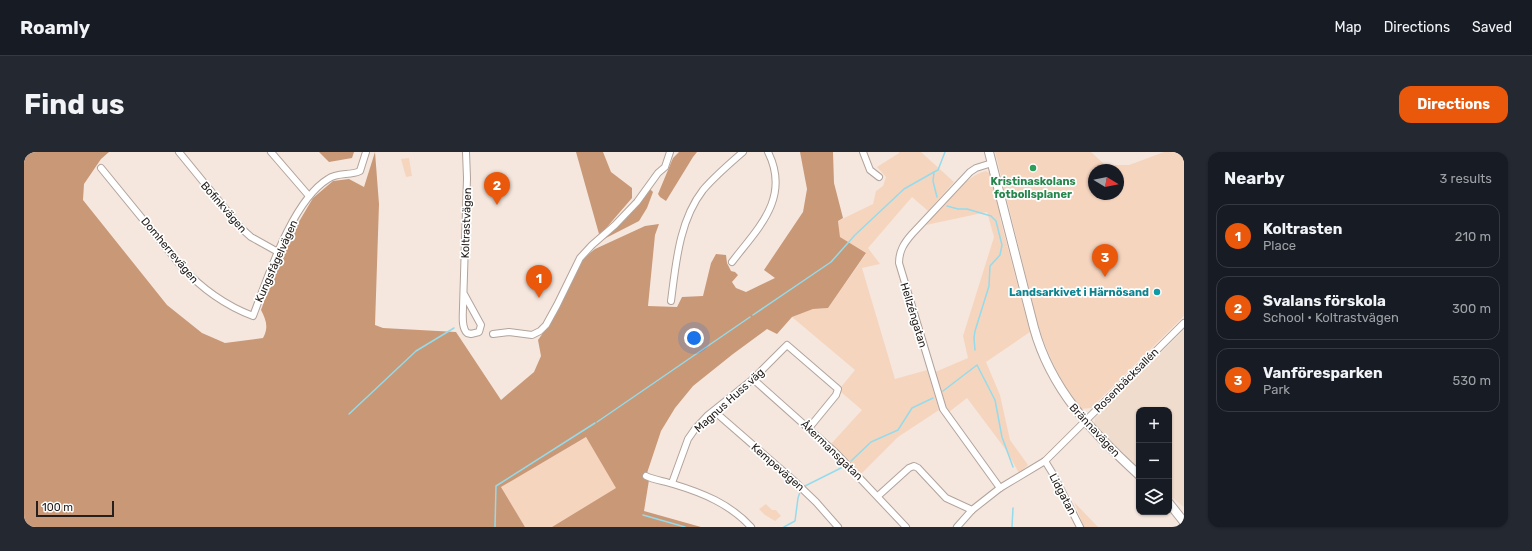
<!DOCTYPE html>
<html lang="en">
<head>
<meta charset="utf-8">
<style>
  body { margin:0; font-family:Rubik,sans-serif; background:#242831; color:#f1f3f6 }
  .controls { position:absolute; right:12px; bottom:12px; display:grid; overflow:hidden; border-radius:8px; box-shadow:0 1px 3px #0004 }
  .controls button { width:36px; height:36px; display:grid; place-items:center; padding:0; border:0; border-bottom:1px solid #363941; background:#171b24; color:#f1f3f6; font:20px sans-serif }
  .compass { position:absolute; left:1064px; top:12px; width:36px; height:36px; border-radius:50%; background:#171b24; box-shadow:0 1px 3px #0004; rotate:100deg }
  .scale { position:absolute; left:12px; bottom:10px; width:78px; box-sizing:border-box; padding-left:4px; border:2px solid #25201d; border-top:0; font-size:11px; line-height:14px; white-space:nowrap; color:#25201d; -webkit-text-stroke:3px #fff; paint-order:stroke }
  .you { position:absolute; left:670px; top:186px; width:14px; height:14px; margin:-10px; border:3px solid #fff; border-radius:50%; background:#1a73e8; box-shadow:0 0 0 6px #1a73e833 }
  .badge { display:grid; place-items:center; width:26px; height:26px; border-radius:50%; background:#ea580c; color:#fff; font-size:13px; font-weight:700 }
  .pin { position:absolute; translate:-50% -33px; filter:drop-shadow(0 1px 2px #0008) }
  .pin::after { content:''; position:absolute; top:21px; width:14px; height:12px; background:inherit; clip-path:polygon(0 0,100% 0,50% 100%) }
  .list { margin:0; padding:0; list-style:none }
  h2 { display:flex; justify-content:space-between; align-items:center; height:52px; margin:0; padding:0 16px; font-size:17px }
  h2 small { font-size:13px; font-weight:400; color:#9ea1a6 }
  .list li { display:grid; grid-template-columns:26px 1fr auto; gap:12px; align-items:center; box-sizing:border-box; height:64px; margin:0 8px 8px; padding:0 8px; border:1px solid #363941; border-radius:12px }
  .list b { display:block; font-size:15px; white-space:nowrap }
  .list p { margin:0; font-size:13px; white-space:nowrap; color:#9ea1a6 }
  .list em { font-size:13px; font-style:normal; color:#9ea1a6 }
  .icon { flex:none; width:22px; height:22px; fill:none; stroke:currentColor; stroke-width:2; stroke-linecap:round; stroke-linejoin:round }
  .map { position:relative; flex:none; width:1160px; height:375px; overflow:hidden; border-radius:12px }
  header { display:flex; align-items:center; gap:24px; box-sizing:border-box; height:56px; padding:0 20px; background:#171b24; border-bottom:1px solid #363941 }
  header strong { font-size:19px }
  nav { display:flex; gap:22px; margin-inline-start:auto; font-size:14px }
  .intro { display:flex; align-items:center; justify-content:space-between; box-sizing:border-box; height:96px; padding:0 24px }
  h1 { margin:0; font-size:28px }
  .button { padding:10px 18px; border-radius:12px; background:#ea580c; color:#fff; font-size:14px; font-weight:700 }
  main { display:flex; gap:24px; padding:0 24px }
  aside { flex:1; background:#171b24; border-radius:12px; box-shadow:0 1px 3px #0004 }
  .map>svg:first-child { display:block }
  .commercial { fill:#f0dccd }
  .green { fill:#f6d5bf; fill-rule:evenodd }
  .forest { fill:#c99877 }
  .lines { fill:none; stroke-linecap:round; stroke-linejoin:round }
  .stream { stroke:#94dbeb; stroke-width:1.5 }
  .minor-casing { stroke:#b2a49c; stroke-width:8 }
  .tertiary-casing { stroke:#b2a49c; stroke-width:10 }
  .minor { stroke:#fff; stroke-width:6 }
  .tertiary { stroke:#fff; stroke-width:8 }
  .leisure-dot { fill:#2e9e5b; stroke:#fff; stroke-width:1.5 }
  .culture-dot { fill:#0f9aa8; stroke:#fff; stroke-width:1.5 }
  .labels { text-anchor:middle; stroke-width:3.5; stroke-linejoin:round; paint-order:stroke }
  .leisure-label { font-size:11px; font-weight:bold; fill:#27864d; stroke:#fff }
  .street-label { font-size:11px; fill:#25201d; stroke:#fff }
  .culture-label { font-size:11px; font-weight:bold; fill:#0d838f; stroke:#fff; text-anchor:end }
</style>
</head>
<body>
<header>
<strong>Roamly</strong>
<nav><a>Map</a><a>Directions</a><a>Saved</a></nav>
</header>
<div class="intro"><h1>Find us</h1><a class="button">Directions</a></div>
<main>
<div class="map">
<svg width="1160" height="375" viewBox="0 0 1160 375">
  <rect width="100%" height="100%" fill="#f5e7de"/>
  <!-- commercial -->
  <polygon class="commercial" points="1160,178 1160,355 1145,343 1145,258 1115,258 1115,317 1070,272 1071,266"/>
  <!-- green -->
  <g class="green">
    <polygon points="875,0 897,0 930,30 904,59 888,45 844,96 856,112 838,116 871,227 903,218 915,258 874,285 837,322 806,293 838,258 817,240 817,235 831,218 768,165 789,157 804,156 842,102 816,85 814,69 849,52 852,39 859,34 862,25 853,15 875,1"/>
    <path d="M971 0H1067L1081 13H1105L1140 0H1160V164L1067 256 1057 257C1037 231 1024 204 1014 173ZM1070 18H1094V42H1070Z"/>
    <polygon points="385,6 388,24 382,25 377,7"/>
    <path d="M962 19 967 22 976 62V66L1006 180 962 210 976 243 986 288 1004 313 995 321 982 298 943 246 925 260 918 245 911 220 944 206 939 184 970 85 963 60 902 73C915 58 943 22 962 19Z"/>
    <polygon points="562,285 593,336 528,375 501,375 477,335"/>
    <polygon points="1050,350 1074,375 1060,375"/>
    <polygon points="742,352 748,358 752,358 757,364 751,369 741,363 735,357"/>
  </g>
  <!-- forest -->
  <g class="forest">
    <path d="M0 0H85L77 7 60 32 59 48 143 153 178 181 201 191 239 186C245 175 242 168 237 158L260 95 289 46 309 29 325 27 340 35 351 0 355 52 351 173 359 176 432 180 477 248 510 220 517 204 514 188 531 164 554 116 561 105 571 97 621 74 635 72 631 83 624 154 653 155 658 145 679 144 687 111 692 102 702 103 703 111 707 119 711 120 714 123 708 130 712 136 722 140 751 126 740 118 779 60 783 37 776 0H809L810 31 819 66 814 69 816 85 842 101 804 156 789 157 768 165 753 182 743 177 709 202 669 234 651 256 637 279 623 321 625 328 620 359 677 375H528L592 336 562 285 477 335 501 375H0Z"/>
    <polygon points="295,0 330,0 328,6 305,10"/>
    <polygon points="552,0 579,0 587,20 608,36 608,46 577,82 575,82"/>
    <polygon points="655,0 673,0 669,5 642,49 636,45 634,42 649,6"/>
    <polygon points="626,37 629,40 623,56 615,69 578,88"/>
  </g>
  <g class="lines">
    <!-- stream -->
    <g class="stream">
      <polyline points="913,45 909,29 910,20 914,18 921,0"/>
      <polyline points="923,54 934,57 943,57 967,64 972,69 978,93 976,103 966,114 965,134 951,179 950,186 951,198"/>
      <polyline points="729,163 807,110 831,83 880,37 910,20"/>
      <polyline points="919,239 953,213 971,248 978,285 989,315"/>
      <polyline points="325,262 392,199 430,176"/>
      <polyline points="573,270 726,165"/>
      <polyline points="827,309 847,290 874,278 888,256 909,246"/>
      <polyline points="781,334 819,315"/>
      <polyline points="619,363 661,375"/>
      <polyline points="471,375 472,334 571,271"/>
      <polyline points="760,375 771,369 774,346 776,340"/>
      <polyline points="988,375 989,356"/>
    </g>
    <defs>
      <g id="minor">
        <polyline points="155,0 217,76 227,85 254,100"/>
        <polyline points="247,0 285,44"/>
        <polyline points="839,0 846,18 855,25"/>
        <path d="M968 11 952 16 946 20 888 82C880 91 875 99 875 111L919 257 976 336"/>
        <path d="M77 16 157 114C178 137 200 153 229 164 244 125 268 49 304 27 314 20 326 24 336 19L342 0"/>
        <path d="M708 110C734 76 767 46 744 0"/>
        <path d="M440 142 457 173 455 180 447 182 443 181C437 175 439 163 439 155L443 26 442 0"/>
        <path d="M647 149C652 111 655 69 679 38 691 24 705 12 719 0"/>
        <polyline points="469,182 485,180 508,183 516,179 522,173 533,153 556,106 568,93 591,73 613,50 634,21 641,15 646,0"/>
        <polyline points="729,227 812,301 882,375"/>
        <polyline points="690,259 768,327 792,350 814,375"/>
        <polyline points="1021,309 1029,322 1056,375"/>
        <path d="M622 324C630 328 640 329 649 332 679 341 706 352 727 375"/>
        <polyline points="648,331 664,287 671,277 684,263 729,227 763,193 814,237 812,243 785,276"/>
        <polyline points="854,344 885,316 890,314 894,316 922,346 948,358"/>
        <polyline points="933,375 948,358 976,336 1021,309 1160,171"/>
      </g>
      <g id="tertiary">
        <path d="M965 0 1010 176C1027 238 1068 280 1115 323"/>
        <polyline points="1145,351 1160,370"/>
      </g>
    </defs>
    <!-- minor casing -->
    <use href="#minor" class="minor-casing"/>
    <!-- tertiary casing -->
    <use href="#tertiary" class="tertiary-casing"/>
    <!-- minor -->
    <use href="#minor" class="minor"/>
    <!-- tertiary -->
    <use href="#tertiary" class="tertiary"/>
  </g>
  <!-- markers -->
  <circle class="leisure-dot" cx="1009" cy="16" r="4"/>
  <circle class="culture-dot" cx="1133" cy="140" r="4"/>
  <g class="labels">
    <!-- leisure labels -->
    <g class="leisure-label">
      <text x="1009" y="33">Kristinaskolans<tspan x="1009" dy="13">fotbollsplaner</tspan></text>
    </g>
    <!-- street labels -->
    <g class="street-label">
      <text transform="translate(200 55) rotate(49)" y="4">Bofinkvägen</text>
      <text transform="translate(442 71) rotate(-88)" y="4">Koltrastvägen</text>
      <text transform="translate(146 98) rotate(50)" y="4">Domherrevägen</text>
      <text transform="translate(252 109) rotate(-66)" y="4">Kungsfågelvägen</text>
      <text transform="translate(890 163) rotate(73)" y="4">Hellzéngatan</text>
      <text transform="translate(1102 228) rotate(-45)" y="4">Rosenbäcksallén</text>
      <text transform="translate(705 248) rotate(-42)" y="4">Magnus Huss väg</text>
      <text transform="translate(1071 278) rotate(47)" y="4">Brännavägen</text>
      <text transform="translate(808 298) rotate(44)" y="4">Åkermansgatan</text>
      <text transform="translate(754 315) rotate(41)" y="4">Kempevägen</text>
      <text transform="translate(1039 342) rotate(62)" y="4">Lidgatan</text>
    </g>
    <!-- culture labels -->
    <g class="culture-label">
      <text x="1125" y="144">Landsarkivet i Härnösand</text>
    </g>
  </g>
</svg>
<div class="controls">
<button>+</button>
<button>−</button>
<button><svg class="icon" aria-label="layers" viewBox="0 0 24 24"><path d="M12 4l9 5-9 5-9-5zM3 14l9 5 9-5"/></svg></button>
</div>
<svg class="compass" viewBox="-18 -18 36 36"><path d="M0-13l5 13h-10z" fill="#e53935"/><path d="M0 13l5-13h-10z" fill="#9ea1a6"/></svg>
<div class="scale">100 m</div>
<div class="you"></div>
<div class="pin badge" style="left:515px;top:146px">1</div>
<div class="pin badge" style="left:473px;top:53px">2</div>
<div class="pin badge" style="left:1081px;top:125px">3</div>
</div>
<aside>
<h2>Nearby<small>3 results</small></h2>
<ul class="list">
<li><span class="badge">1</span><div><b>Koltrasten</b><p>Place</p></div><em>210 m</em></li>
<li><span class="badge">2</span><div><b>Svalans förskola</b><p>School · Koltrastvägen</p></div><em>300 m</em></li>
<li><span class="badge">3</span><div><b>Vanföresparken</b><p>Park</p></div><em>530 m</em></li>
</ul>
</aside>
</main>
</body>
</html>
